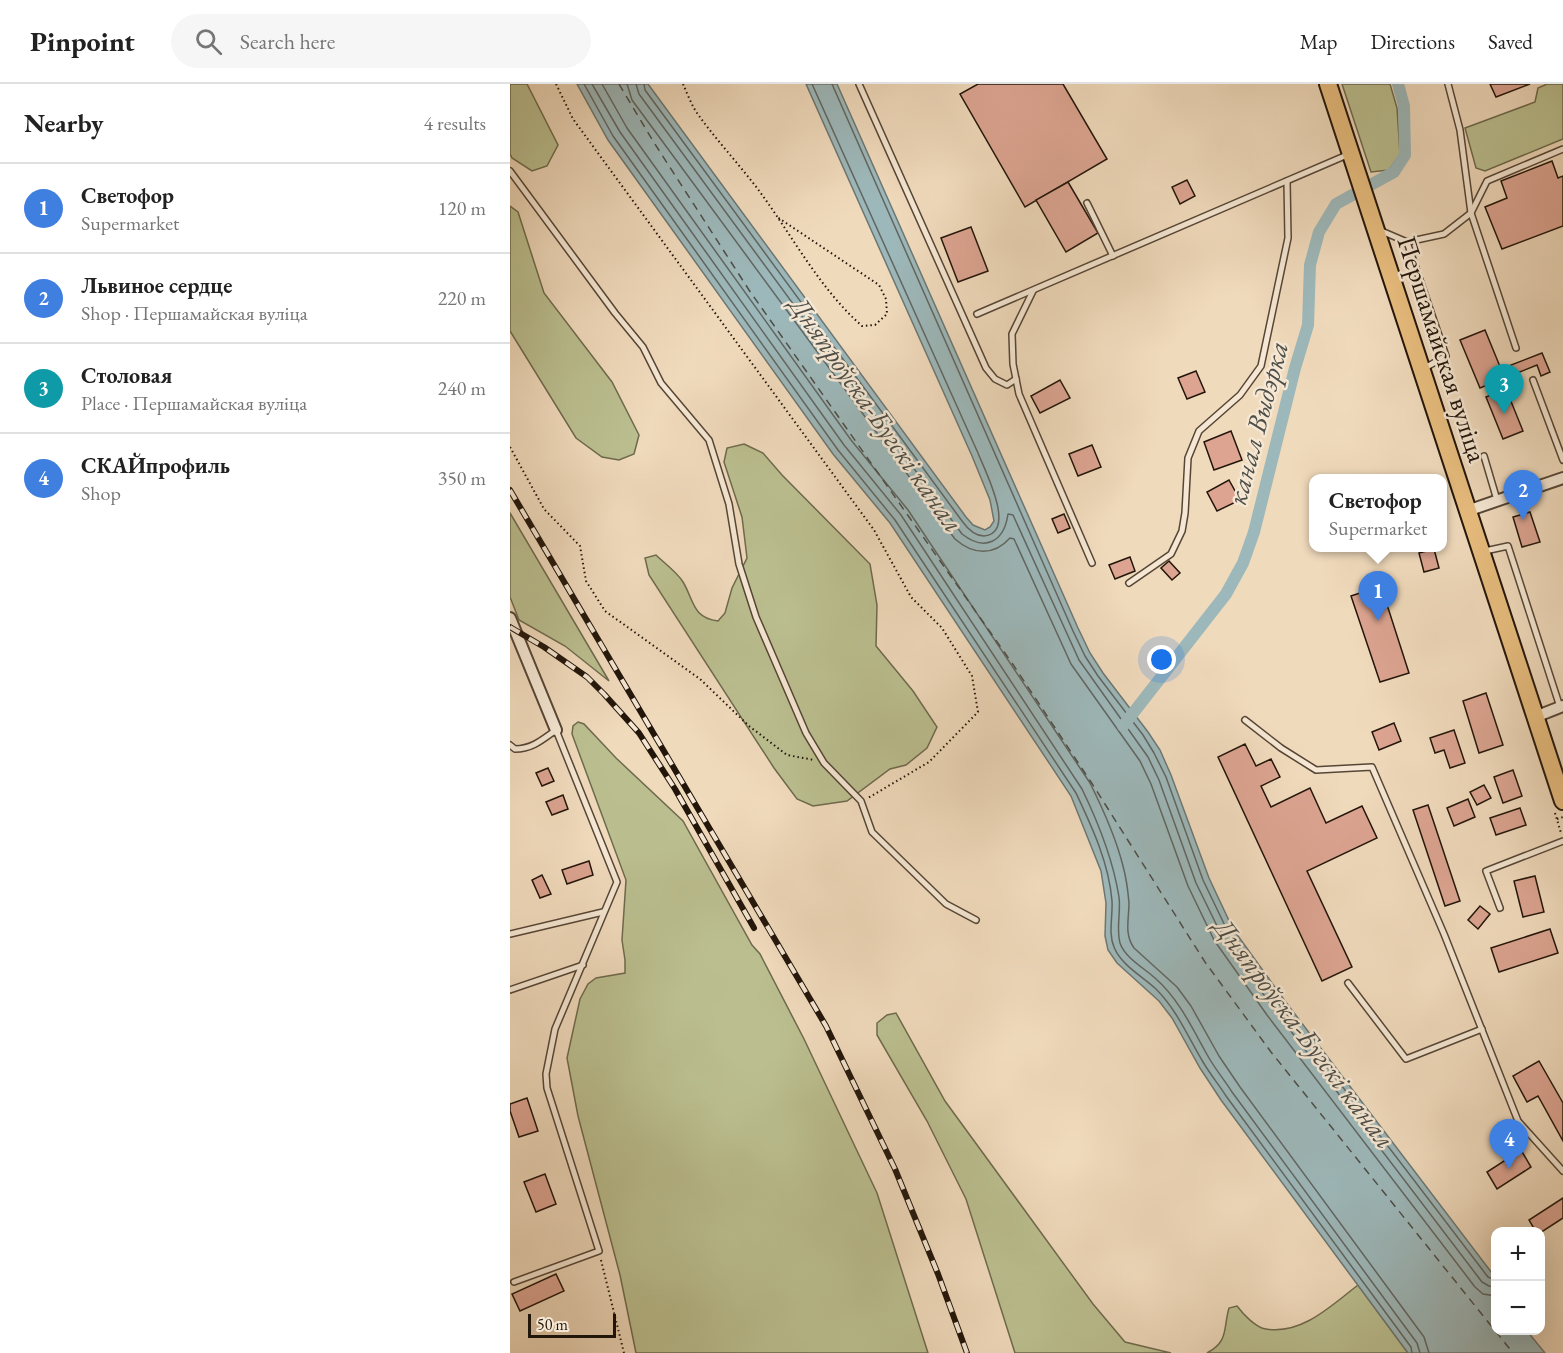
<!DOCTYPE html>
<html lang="en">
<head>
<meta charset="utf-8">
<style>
  body { margin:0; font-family:"EB Garamond",serif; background:#f6f6f6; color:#222 }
  .controls { position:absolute; right:18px; bottom:18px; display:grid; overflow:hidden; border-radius:12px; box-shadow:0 6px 24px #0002 }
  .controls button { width:54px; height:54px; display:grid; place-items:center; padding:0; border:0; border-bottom:2px solid #e0e0e0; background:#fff; color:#222; font:30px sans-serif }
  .scale { position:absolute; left:18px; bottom:15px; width:88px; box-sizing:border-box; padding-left:6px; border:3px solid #22150a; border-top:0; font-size:16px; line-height:21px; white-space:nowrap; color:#22150a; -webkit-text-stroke:4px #f5e7d3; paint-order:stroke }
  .you { position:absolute; left:652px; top:576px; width:21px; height:21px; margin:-15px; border:4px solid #fff; border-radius:50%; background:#1a73e8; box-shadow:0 0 0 9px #1a73e833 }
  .badge { display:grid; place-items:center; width:39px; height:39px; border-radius:50%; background:#8f2418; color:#fff; font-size:20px; font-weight:700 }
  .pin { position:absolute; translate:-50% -50px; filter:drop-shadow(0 2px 3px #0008) }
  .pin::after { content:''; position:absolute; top:32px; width:21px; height:18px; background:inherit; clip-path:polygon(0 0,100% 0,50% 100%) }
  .popup { position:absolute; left:799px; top:390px; width:138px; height:78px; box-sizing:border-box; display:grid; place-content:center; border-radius:12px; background:#fff; filter:drop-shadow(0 2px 4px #0005); font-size:20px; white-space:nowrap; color:#767676 }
  .popup b { font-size:22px; color:#222 }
  .popup::after { content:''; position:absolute; left:50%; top:100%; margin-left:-12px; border:12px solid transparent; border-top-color:#fff }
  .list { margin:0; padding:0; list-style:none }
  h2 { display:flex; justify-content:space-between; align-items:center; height:78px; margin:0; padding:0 24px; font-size:26px }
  h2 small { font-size:20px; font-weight:400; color:#767676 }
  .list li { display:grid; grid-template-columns:39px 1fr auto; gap:18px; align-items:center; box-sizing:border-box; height:90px; padding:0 24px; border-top:2px solid #e0e0e0 }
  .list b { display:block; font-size:22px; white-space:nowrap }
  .list p { margin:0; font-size:20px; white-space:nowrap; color:#767676 }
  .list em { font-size:20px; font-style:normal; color:#767676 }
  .icon { flex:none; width:33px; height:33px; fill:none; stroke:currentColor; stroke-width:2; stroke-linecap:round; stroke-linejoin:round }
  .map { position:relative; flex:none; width:1053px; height:1269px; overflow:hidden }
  header { display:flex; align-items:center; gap:36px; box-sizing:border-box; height:84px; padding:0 30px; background:#fff; border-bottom:2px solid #e0e0e0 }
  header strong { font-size:28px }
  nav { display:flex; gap:33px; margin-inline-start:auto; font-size:21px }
  .search { width:420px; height:54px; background:#f6f6f6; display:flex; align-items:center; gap:15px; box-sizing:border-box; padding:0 21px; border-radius:33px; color:#767676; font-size:22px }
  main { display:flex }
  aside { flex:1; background:#fff }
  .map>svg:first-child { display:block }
  .green { fill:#bbbf90; stroke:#6e6a4d; stroke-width:1.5 }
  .water { fill:#9db8ba; stroke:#6c7774; stroke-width:1.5 }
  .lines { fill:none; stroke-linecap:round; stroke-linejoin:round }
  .shore { stroke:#606662; stroke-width:1.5 }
  .canal { stroke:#9db8ba; stroke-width:12 }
  .ferry { stroke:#4d4e48; stroke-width:1.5; stroke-dasharray:8 6; stroke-linecap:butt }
  .building { fill:#dca491; stroke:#22150a; stroke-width:1.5 }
  .lane-casing { stroke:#564636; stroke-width:8 }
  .street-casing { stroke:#564636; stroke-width:14 }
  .primary-casing { stroke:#22150a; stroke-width:20 }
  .path { stroke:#22150a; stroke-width:2; stroke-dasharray:1.5 3; stroke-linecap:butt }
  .lane { stroke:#f5e7d3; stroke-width:5 }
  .street { stroke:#f5e7d3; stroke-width:10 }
  .primary { stroke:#e8bd7e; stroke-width:16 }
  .rail-casing { stroke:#22150a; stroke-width:6 }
  .rail { stroke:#f5e7d3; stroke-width:4; stroke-dasharray:11; stroke-linecap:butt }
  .labels { text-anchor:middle; stroke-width:5; stroke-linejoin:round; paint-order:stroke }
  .street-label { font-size:27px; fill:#22150a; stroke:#f5e7d3 }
  .water-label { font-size:28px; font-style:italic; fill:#4d4e48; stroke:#f5e7d3 }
</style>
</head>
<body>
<header>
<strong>Pinpoint</strong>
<div class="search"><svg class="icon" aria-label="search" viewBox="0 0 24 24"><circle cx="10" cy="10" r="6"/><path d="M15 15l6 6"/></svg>Search here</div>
<nav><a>Map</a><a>Directions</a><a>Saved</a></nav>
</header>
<main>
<aside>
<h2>Nearby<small>4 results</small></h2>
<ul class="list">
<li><span class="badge" style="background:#3f7fe0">1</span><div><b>Светофор</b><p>Supermarket</p></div><em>120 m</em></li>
<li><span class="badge" style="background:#3f7fe0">2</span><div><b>Львиное сердце</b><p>Shop · Першамайская вуліца</p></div><em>220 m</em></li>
<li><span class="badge" style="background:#0f9aa8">3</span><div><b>Столовая</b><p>Place · Першамайская вуліца</p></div><em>240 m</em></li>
<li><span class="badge" style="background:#3f7fe0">4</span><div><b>СКАЙпрофиль</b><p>Shop</p></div><em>350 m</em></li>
</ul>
</aside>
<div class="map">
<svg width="1053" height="1269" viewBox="0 0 1053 1269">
  <rect width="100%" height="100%" fill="#f0dabc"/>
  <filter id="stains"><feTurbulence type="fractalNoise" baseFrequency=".00333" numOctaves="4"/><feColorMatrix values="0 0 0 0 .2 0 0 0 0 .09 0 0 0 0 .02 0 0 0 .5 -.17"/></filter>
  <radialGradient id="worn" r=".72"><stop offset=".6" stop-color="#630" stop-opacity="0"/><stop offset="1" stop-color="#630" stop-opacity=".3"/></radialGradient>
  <!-- green -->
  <g class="green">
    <polygon points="0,0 17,0 48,61 37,82 22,87 2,74 0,70"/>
    <polygon points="832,0 880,0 887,24 890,70 879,86 861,88"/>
    <polygon points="1037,0 1053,0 1053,55 975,87 966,84 955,44 1025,18 1028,4"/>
    <polygon points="0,122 8,128 34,209 102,298 129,351 124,370 109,376 92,373 66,354 0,247"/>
    <path d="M234 360 253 369 272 391 360 480 367 521 366 562 403 607 427 643 417 664 396 681 380 685 337 717 303 722 287 715 264 684 139 491 135 474 146 471C154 479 167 488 173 498 184 516 182 534 208 537L215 529 222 504 237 474 232 433 214 378 217 364Z"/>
    <polygon points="0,429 99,597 55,562 9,536 0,513"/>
    <polygon points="68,638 74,640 106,674 173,737 242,861 250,870 294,955 367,1109 418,1269 126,1269 110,1191 68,1032 57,974 70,915 78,900 86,894 115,889 115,876 112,856 116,796 62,650 63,642"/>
    <polygon points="386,929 435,1017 583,1220 615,1258 661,1269 505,1269 456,1115 417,1037 367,951 367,939 377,931"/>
    <path d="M848 1201 898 1269H697C719 1257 713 1245 719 1224L727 1222C733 1230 746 1244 756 1245 792 1251 822 1221 848 1201Z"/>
  </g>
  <!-- water -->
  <polygon class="water" points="67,0 138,0 456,433 463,441 475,446 480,443 484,437 480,416 462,372 296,0 327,0 568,544 580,569 593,589 638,648 650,666 661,691 699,794 723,845 775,917 985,1193 986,1246 1017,1247 1035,1269 898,1269 711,1016 690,984 662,934 649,917 607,879 598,866 595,852 596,819 591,787 561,712 380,439 323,370 98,56"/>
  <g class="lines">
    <!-- shore -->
    <g class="shore">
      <path d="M74 0 103 52 328 366 385 436 566 709C582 743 599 779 602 817 603 832 598 849 604 863 611 881 632 892 646 905 667 926 678 953 693 978 700 990 709 1001 716 1012L901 1263 902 1269"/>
      <path d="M82 0 110 48 334 361 391 431 572 705C589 740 603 775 609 813 611 828 606 844 610 859 615 874 634 884 645 894 670 916 683 946 699 974 706 986 715 997 722 1008L907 1259 910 1269"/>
      <path d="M92 0 117 44 341 356 398 426 580 699C593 725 606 754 613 782 616 793 618 807 619 819 619 835 614 850 624 864L667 903 681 922 709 972 730 1003 914 1253 919 1269"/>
      <path d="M117 0 122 16 445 455C463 471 484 472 500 454L504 455 561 580 630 677 641 700 678 802 704 856 757 931 965 1203 973 1210 986 1212"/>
      <path d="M126 0 129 10 452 450C475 468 494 458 498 430L503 431 569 576 638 673 649 696 686 799 712 852 764 925 972 1198 979 1202 986 1203"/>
      <path d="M134 0 135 6 452 437C457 444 464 452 474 452 508 449 474 385 468 369L302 0"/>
      <polyline points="322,0 563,547 575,572 588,592 633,651 644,669 656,693 693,796 718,848 770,921 978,1193 986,1196"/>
    </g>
    <!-- canal -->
    <polyline class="canal" points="613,642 716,510 733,479 744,448 785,284 798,241 800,181 809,148 826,120 884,88 895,71 894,22 888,0"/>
    <!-- ferry -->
    <polyline class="ferry" points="109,0 143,57 239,206 502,579 581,698 695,878 761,968 1003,1269"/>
  </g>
  <!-- building -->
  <g class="building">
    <polygon points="468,0 553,0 597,75 515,123 450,10"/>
    <polygon points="980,0 1020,0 986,13"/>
    <polygon points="1042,77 1048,94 1053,92 1053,142 992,165 975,123 997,114 991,97"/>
    <polygon points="677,96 685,112 670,120 662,103"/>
    <polygon points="558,98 588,149 556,168 526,116"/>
    <polygon points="461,143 478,187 448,198 431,154"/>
    <polygon points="975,246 991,285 1032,269 1040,288 1031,292 1027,281 970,304 950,256"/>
    <polygon points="686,287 695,308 677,315 668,294"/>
    <polygon points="550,296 560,314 530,329 521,312"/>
    <polygon points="996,305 1013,347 993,355 976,313"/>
    <polygon points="721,347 732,376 704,386 694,358"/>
    <polygon points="582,361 591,383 568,392 559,370"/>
    <polygon points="719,396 730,416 707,427 697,408"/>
    <polygon points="1020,428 1030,458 1012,463 1003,433"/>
    <polygon points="554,430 560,444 548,449 542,435"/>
    <polygon points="924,465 929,484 914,488 909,469"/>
    <polygon points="620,473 625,487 605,495 599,481"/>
    <polygon points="659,477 670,489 662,496 651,484"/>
    <polygon points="871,502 899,589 870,598 841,512"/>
    <polygon points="976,609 993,661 969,669 953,617"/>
    <polygon points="884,639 891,657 869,666 862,648"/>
    <polygon points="944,646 955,679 940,684 934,666 925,669 920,654"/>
    <polygon points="735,660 746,682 761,675 770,693 751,702 761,723 800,704 816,739 852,722 867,754 797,787 842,883 812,897 708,673"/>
    <polygon points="38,684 44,697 32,702 26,689"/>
    <polygon points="1003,686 1012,712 993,719 984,693"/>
    <polygon points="974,701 981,714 967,721 960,708"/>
    <polygon points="53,711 58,725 42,731 36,718"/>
    <polygon points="958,715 965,733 944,742 937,724"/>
    <polygon points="918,721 950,817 935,822 903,726"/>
    <polygon points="1010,724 1016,741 986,751 980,734"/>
    <polygon points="79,777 83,791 57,800 52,786"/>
    <polygon points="32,791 41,810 30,814 22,796"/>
    <polygon points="1025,792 1034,828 1013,833 1004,797"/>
    <polygon points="970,822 980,830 968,845 958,836"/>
    <polygon points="1040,845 1048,869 989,888 981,864"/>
    <polygon points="1029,977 1053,1019 1053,1057 1028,1012 1017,1018 1003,992"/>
    <polygon points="17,1014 28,1047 9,1053 0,1027 0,1020"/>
    <polygon points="1011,1066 1021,1083 987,1105 977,1088"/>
    <polygon points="35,1090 46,1120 26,1128 14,1098"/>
    <polygon points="1053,1114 1053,1134 1030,1149 1026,1148 1019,1136"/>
    <polygon points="46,1190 54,1207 10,1227 2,1210"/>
  </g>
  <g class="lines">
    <defs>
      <g id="lane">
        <polyline points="349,0 476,284 485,295 497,301 506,295"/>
        <polyline points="938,0 950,46 961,129 1006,264"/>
        <polyline points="0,87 105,229 133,263 151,299 199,356 219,420 229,480 246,533 296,649 314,679 351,717 362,748 436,820 466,836"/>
        <polyline points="577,119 603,172"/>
        <polyline points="869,146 897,158 936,272 913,285"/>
        <polyline points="897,158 934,150 961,129 977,97 1053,65"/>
        <polyline points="523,207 502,250 503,280 509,310 582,479"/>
        <polyline points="467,230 837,71"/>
        <polyline points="1023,296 1053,376"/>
        <polyline points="974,372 987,416"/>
        <polyline points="975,467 998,462 1050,623"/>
        <polyline points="619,499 661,470 672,447 675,429 678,374 689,347 730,311 751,282 778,154 777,97"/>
        <polyline points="735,636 771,664 806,686 862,683 934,850 1008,1037 1053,1087"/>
        <path d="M0 661 5 665C22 665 32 656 46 646L107 798 45 945 36 990 37 1004 89 1167 4 1198"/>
        <polyline points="990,824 976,787 1053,757"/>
        <polyline points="0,850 93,828"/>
        <polyline points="838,899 896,975 972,945"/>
        <polyline points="0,906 73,881"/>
      </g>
      <g id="street">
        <polyline points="957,427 1053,394"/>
        <polyline points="0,534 46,646"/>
        <polyline points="1025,633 1053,622"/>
      </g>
      <polyline id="primary" points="818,0 1053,717"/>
    </defs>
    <!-- lane casing -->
    <use href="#lane" class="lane-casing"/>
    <!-- street casing -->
    <use href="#street" class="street-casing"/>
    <!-- primary casing -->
    <use href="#primary" class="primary-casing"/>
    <!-- path -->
    <g class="path">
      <polyline points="46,0 63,35 364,446 401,513 432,544 462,592 468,628 419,678 358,714"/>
      <path d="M173 0C177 9 181 20 187 29 206 56 230 81 250 108 283 153 310 205 352 242L365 241 377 230 376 215 369 201 267 133"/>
      <polyline points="0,363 34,425 70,462 76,497 95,527 190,595 239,642 277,671 304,676"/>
      <polyline points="1045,729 1051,749"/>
      <polyline points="1047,735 1053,733"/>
      <polyline points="91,1176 114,1269"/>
    </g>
    <!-- lane -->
    <use href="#lane" class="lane"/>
    <!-- street -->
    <use href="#street" class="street"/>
    <!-- primary -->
    <use href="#primary" class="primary"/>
    <defs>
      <g id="rail">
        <polyline points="0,406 316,942 385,1085 428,1190 457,1269"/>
        <polyline points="0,543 34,563 77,593 94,610 129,649 165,705 244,844"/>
      </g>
    </defs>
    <!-- rail casing -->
    <use href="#rail" class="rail-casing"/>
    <!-- rail -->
    <use href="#rail" class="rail"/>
  </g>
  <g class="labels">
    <!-- street labels -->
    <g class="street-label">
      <text transform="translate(932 265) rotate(72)" y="9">Першамайская вуліца</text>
    </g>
    <!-- water labels -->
    <g class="water-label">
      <text transform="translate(367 330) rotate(55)" y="10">Дняпроўска-Бугскі канал</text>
      <text transform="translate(747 339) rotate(-75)" y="10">канал Выдэрка</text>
      <text transform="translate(795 949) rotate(53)" y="10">Дняпроўска-Бугскі канал</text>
    </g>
  </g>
  <rect width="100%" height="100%" filter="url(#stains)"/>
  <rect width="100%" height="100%" fill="url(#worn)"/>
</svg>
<div class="controls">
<button>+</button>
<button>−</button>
</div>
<div class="scale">50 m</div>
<div class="you"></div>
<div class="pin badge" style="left:868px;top:537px;background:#3f7fe0">1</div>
<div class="popup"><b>Светофор</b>Supermarket</div>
<div class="pin badge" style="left:1013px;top:436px;background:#3f7fe0">2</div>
<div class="pin badge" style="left:994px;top:330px;background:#0f9aa8">3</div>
<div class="pin badge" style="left:999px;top:1085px;background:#3f7fe0">4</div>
</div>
</main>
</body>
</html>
